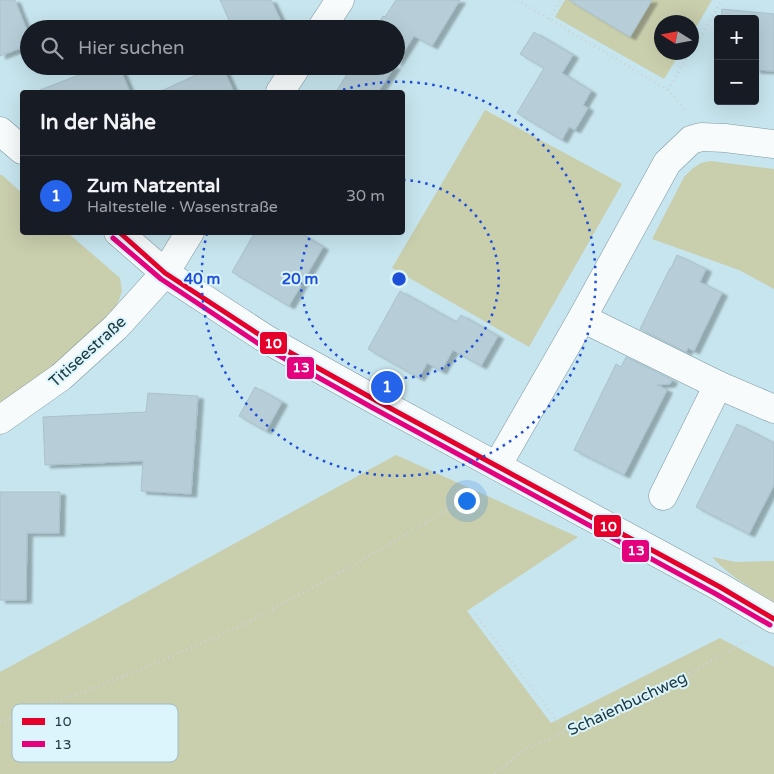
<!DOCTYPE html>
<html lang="de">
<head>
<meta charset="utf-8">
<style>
  body { margin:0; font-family:"Varela Round",sans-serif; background:#20242c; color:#f1f3f6 }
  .controls { position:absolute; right:15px; top:15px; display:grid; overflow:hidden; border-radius:5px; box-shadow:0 5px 20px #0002 }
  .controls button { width:45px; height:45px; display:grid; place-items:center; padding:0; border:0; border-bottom:1px solid #363941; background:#171b24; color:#f1f3f6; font:25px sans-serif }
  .compass { position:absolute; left:654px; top:15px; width:45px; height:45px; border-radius:50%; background:#171b24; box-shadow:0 5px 20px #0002; rotate:281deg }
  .you { position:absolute; left:466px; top:500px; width:18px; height:18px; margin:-12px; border:4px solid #fff; border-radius:50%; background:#1a73e8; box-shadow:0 0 0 8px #1a73e833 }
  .badge { display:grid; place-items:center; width:32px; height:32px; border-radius:50%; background:#2563eb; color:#fff; font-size:16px; font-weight:700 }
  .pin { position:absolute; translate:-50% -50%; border:2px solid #fff; box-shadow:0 1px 5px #0006 }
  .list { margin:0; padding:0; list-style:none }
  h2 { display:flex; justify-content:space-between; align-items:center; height:65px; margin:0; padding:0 20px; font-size:21px }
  h2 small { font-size:16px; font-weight:400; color:#9ea1a6 }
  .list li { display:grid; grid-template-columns:32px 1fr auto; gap:15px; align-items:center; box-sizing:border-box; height:80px; padding:0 20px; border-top:1px solid #363941 }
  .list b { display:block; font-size:19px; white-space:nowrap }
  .list p { margin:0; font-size:16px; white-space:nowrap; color:#9ea1a6 }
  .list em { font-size:16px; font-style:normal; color:#9ea1a6 }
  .icon { flex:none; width:28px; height:28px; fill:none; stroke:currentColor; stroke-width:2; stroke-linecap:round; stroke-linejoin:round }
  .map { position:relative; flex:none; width:774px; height:774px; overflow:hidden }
  .search { position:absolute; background:#171b24; box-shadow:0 5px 20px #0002; left:20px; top:20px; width:385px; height:55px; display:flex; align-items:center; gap:12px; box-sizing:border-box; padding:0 18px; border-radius:28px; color:#9ea1a6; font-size:19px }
  .panel { position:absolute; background:#171b24; box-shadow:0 5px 20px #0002; left:20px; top:90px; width:385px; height:145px; border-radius:5px }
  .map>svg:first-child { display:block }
  .green { fill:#c9cead }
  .building { fill:#b7ced8; stroke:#aac1cc; filter:url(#shadow) }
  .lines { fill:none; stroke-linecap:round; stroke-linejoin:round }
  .street-casing { stroke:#7d979e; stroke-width:29 }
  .path { stroke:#cad4d6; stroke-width:3; stroke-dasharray:1 4; stroke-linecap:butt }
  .street { stroke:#f7fbfc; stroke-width:28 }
  .bus-1-casing { stroke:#dcf5fd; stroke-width:9 }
  .bus-2-casing { stroke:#dcf5fd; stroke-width:9 }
  .bus-1 { stroke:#e4002b; stroke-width:5 }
  .bus-2 { stroke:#e5007d; stroke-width:5 }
  .ring { fill:none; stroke:#1d4ed8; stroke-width:2.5; stroke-dasharray:2.5 5 }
  .labels { text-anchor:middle; stroke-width:4; stroke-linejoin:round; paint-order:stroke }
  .street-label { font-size:16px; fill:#1c373f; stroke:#dcf5fd }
  .key { fill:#dcf5fd; stroke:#a2bcc4; stroke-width:1 }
  .key-label { font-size:14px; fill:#1c373f }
  .centre { fill:#1d4ed8; stroke:#dcf5fd; stroke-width:2.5 }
  .ring-label { font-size:15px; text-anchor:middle; font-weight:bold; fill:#1d4ed8; stroke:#dcf5fd; stroke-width:4; stroke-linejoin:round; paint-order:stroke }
  .line-badge { stroke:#dcf5fd; stroke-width:2 }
  .badge-label { font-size:14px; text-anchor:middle; font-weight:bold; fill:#fff }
</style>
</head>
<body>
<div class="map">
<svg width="774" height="774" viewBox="0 0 774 774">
  <defs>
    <filter id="shadow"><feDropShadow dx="5.5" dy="3" stdDeviation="1" flood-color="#0004"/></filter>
  </defs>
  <rect width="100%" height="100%" fill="#c7e5ee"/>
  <!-- green -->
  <g class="green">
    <polygon points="565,0 579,0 576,5 630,37 652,0 712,0 692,34 692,22 662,22 662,52 680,53 664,79 555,17"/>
    <polygon points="485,110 622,184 529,347 392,268"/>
    <polygon points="710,161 774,169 774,289 739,270 652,239 684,177 693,168 701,163"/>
    <polygon points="0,175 2,175 22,193 22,232 68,233 120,278 122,291 116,308 72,351 14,396 0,402"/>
    <polygon points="396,455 578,537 467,611 551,723 720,638 774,667 774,774 0,774 0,672"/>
    <path d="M712 557 736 562 774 561V602C752 589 729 576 712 557Z"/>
  </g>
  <!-- building -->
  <g class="building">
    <polygon points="0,0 15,0 29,36 29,45 0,56"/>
    <polygon points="220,0 271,0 281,21 263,29 233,29"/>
    <polygon points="396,0 460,0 432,46 414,36 396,64 396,29 375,29 383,16 385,17"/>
    <polygon points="569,0 652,0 630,37"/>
    <polygon points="722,9 774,14 774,71 755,70 755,19 721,19"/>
    <polygon points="534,32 573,55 562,73 591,91 583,105 588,108 575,130 569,127 562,140 517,113 544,68 520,54"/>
    <polygon points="102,66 119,66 130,92 40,92 40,90"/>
    <polygon points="216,66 222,66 234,92 159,92"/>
    <polygon points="352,66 395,66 378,92 336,92"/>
    <polygon points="255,232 298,232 323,247 289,306 232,272"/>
    <polygon points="677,255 706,269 700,282 722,293 694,351 688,348 686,352 640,329 670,268 671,268"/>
    <polygon points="400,291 456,322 461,315 498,336 481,366 453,350 441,371 427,363 419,378 368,349"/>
    <polygon points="626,357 672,380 670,384 657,385 667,390 624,475 574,450 616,364 621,367"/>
    <polygon points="255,387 282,402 266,431 239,416"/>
    <polygon points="148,393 198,396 191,494 141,491 143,461 45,465 43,417 146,412"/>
    <polygon points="737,424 774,443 774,485 749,534 696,507"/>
    <polygon points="0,492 60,492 59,533 27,533 26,600 0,600"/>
  </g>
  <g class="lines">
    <defs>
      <g id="street">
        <polyline points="321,29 340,0"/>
        <polyline points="280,92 297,66"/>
        <polyline points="0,131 22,150"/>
        <polyline points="118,232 165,273 266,339 377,401 720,587 774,619"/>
        <polyline points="582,318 718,385 663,496"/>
        <polyline points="718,385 774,409"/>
        <polyline points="0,420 61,377 116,327 165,273 190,232"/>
        <polyline points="497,466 582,318 667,163 691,140 701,137 725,138 774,144"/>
      </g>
    </defs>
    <!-- street casing -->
    <use href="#street" class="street-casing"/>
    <!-- path -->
    <g class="path">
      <polyline points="517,0 668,90 685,110"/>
      <polyline points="549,19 561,0"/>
      <polyline points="692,51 722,0"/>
      <polyline points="668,90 690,52"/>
      <polyline points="475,614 566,732"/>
      <polyline points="0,722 104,684 163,660 239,627 345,570 479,491"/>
      <polyline points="495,774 526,749 664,689 747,640"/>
    </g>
    <!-- street -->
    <use href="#street" class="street"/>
    <defs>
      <polyline id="bus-1" points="119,232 165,273 266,339 377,401 720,587 774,619"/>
      <polyline id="bus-2" points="113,238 161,279 262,346 373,408 716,594 770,625"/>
    </defs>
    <!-- bus-1 casing -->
    <use href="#bus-1" class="bus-1-casing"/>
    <!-- bus-2 casing -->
    <use href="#bus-2" class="bus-2-casing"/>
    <!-- bus-1 -->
    <use href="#bus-1" class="bus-1"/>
    <!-- bus-2 -->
    <use href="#bus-2" class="bus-2"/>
  </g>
  <!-- distance rings -->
  <g class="ring">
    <path d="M403 180A99 99 0 1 1 312 233"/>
    <path d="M336 92A197 197 0 1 1 207 233"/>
  </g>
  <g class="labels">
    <!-- street labels -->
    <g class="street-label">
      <text transform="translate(87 351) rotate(-42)" y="6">Titiseestraße</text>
      <text transform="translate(627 703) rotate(-25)" y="6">Schaienbuchweg</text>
    </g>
  </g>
  <!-- legend -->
  <rect x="12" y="704" width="166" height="58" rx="8" class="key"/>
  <rect x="22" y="718" width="23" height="7" fill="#e4002b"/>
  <rect x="22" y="741" width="23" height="6" fill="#e5007d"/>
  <g class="key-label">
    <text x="54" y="726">10</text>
    <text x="54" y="749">13</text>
  </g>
  <circle cx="399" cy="279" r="8" class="centre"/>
  <g class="ring-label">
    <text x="300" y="284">20 m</text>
    <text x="202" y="284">40 m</text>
  </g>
  <g class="line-badge">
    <rect x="259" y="331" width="29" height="24" rx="5" fill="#e4002b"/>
    <rect x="286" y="356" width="29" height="24" rx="5" fill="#e5007d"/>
    <rect x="593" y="514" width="29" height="24" rx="5" fill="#e4002b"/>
    <rect x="621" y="539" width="29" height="24" rx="5" fill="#e5007d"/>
  </g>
  <g class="badge-label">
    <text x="273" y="348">10</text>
    <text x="301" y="372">13</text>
    <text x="608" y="531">10</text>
    <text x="636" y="555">13</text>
  </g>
</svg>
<div class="controls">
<button>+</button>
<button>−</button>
</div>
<svg class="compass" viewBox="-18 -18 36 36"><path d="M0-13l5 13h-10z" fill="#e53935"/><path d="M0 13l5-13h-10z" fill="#9ea1a6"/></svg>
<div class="you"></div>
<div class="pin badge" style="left:387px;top:387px">1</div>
<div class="search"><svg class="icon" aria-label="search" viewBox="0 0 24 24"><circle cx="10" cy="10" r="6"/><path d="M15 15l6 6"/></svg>Hier suchen</div>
<section class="panel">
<h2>In der Nähe<small></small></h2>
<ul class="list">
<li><span class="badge">1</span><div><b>Zum Natzental</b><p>Haltestelle · Wasenstraße</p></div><em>30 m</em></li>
</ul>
</section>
</div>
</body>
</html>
